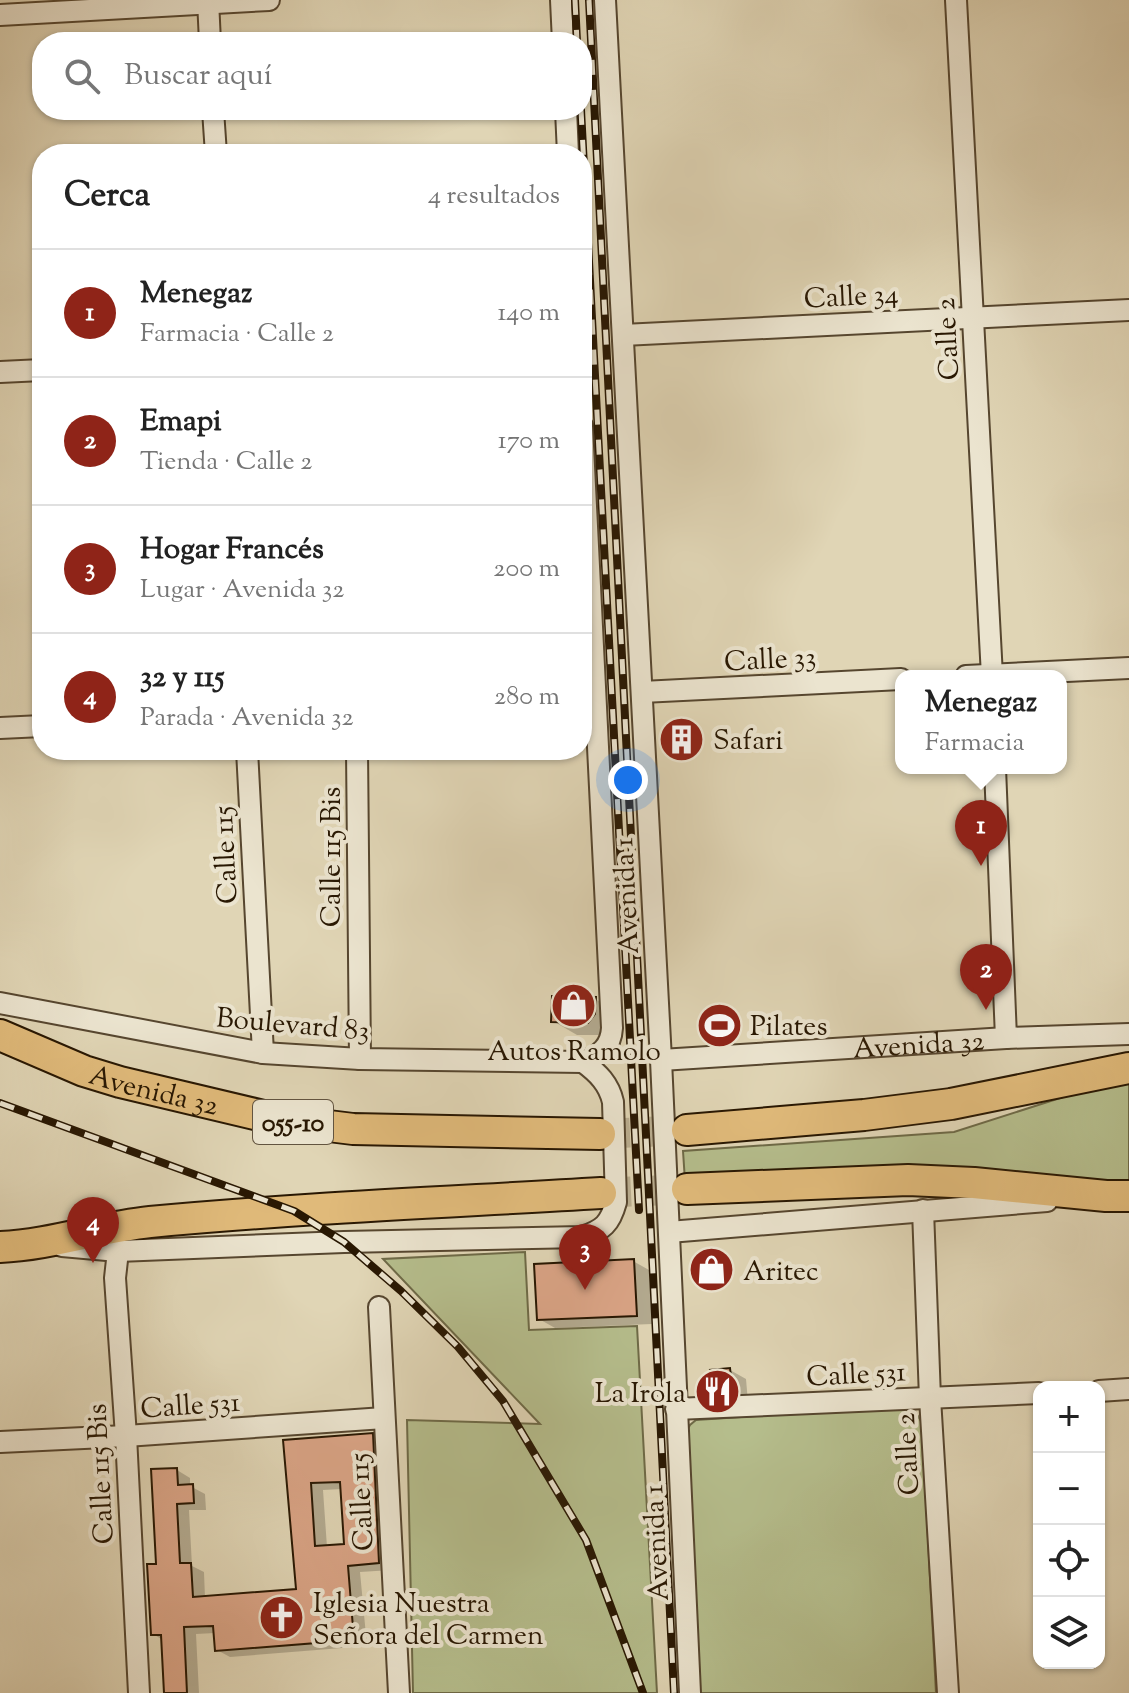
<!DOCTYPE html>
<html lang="es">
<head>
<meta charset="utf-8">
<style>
  body { margin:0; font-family:"Sorts Mill Goudy",serif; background:#f2f2f2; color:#222 }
  .controls { position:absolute; right:24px; bottom:24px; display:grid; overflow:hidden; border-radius:16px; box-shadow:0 2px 6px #0004 }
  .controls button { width:72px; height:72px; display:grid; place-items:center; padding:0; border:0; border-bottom:2px solid #e0e0e0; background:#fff; color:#222; font:40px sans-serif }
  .you { position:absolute; left:628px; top:780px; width:28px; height:28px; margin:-20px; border:6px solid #fff; border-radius:50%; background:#1a73e8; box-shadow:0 0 0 12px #1a73e833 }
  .badge { display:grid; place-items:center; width:52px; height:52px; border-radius:50%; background:#8f2418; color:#fff; font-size:26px; font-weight:700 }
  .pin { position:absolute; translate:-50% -66px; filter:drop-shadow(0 2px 4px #0008) }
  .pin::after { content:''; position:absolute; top:42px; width:28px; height:24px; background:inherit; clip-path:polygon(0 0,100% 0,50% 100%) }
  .popup { position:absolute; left:895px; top:670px; width:172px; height:104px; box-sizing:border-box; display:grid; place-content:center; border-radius:16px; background:#fff; filter:drop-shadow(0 2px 6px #0005); font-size:26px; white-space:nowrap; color:#767676 }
  .popup b { font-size:30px; color:#222 }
  .popup::after { content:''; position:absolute; left:50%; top:100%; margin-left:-16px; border:16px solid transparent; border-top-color:#fff }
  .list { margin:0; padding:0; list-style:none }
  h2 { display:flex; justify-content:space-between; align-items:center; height:104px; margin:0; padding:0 32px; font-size:34px }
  h2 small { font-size:26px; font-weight:400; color:#767676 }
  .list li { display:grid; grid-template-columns:52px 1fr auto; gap:24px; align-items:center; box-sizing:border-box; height:128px; padding:0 32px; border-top:2px solid #e0e0e0 }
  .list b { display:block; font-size:30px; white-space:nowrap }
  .list p { margin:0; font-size:26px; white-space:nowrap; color:#767676 }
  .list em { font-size:26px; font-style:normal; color:#767676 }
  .icon { flex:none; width:44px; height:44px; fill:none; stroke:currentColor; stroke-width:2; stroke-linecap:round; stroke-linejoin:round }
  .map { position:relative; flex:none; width:1129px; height:1693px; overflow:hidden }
  .search { position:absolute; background:#fff; box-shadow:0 2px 6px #0004; left:32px; top:32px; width:560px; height:88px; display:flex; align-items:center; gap:20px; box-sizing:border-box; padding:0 28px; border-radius:32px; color:#767676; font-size:30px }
  .panel { position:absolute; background:#fff; box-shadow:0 2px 6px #0004; left:32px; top:144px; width:560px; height:616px; border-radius:32px }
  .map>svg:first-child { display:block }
  .green { fill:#b5bd8c; stroke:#6e6a47; stroke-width:2 }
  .shadow { fill:#0003; fill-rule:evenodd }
  .building { fill:#daa486; stroke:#281702; stroke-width:2; fill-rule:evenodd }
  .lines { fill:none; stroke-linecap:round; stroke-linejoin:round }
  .highway-tunnel { stroke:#bbaf91; stroke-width:30; stroke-dasharray:30 15; stroke-linecap:butt }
  .minor-casing { stroke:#56462f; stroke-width:24 }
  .highway-casing { stroke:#281702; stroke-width:34 }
  .minor { stroke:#ebe4cf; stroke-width:20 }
  .highway { stroke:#e0ba7a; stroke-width:30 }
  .rail-casing { stroke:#281702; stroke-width:8 }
  .rail { stroke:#ebe4cf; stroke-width:5; stroke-dasharray:15; stroke-linecap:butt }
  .labels { text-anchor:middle; stroke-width:8; stroke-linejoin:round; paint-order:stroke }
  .shield { fill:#ebe4cf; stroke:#625440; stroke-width:2 }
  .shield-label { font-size:26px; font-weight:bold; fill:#281702 }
  .street-label { font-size:28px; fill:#281702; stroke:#ebe4cf }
  .poi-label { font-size:28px; fill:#281702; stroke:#ebe4cf; text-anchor:start }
</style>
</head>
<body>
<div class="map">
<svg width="1129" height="1693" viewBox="0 0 1129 1693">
  <rect width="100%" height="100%" fill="#e0d5b5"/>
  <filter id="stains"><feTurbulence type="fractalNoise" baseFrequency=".0025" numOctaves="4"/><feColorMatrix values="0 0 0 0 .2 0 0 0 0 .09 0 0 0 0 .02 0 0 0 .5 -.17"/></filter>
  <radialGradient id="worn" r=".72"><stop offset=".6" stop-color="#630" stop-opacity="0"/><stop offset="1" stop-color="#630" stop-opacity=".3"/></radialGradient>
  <!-- green -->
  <g class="green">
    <polygon points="1129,1076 1129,1186 685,1181 683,1151 954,1132"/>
    <polygon points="525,1252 529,1330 637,1326 657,1693 413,1693 407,1420 540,1424 383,1259"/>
    <polygon points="902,1406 915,1411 922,1423 936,1693 698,1693 685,1434 690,1425 696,1420"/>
  </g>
  <!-- shadow -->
  <g class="shadow">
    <polygon points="690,725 697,730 699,749 682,751 675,746"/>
    <polygon points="595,999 619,1012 612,1035 577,1035 553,1021"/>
    <polygon points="633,1261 649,1270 652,1324 555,1328 539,1319"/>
    <polygon points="730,1370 746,1379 748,1402 732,1402 716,1393"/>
    <path d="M372 1435 385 1443 392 1570 360 1572 367 1646 230 1657 217 1650 215 1633 196 1634 199 1693H166L163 1640 153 1634 158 1565 177 1470 190 1478V1486L205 1494 206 1510H189L192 1566 204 1572 205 1598 298 1591 286 1442ZM342 1489 346 1546 327 1547 323 1490Z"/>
  </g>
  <!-- building -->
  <g class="building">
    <polygon points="690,723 692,746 673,747 672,733 679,724"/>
    <polygon points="552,996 596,997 595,1014 588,1023 551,1022"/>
    <polygon points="634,1259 637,1316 537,1320 534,1264"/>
    <polygon points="730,1368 733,1394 714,1394 710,1370"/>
    <path d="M373 1433 379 1563 348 1566 354 1640 215 1651 213 1626 184 1627 187 1693H164L161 1635H151L147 1564H156L151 1469 177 1468 178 1485 193 1484 194 1503 177 1504 180 1563H191L193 1597 296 1589 283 1440ZM340 1482 344 1544 315 1546 311 1483Z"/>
  </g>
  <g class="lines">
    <!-- highway-tunnel -->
    <g class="highway-tunnel">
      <polyline points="600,1134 687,1130"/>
      <polyline points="601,1193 687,1189"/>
    </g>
    <defs>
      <g id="minor">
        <polyline points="208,0 210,42"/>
        <polyline points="561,0 563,42"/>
        <polyline points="605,0 661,1060 690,1693"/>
        <polyline points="956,0 992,676"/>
        <polyline points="0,15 269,0"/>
        <polyline points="213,110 216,154"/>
        <polyline points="566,110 568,154"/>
        <polyline points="623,335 1129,310"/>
        <polyline points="0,372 42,370"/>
        <polyline points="966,676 1129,668"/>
        <polyline points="642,692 901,679"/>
        <polyline points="0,728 42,726"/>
        <polyline points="247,750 263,1053"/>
        <polyline points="357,750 360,1059"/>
        <polyline points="995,768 1006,1038"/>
        <path d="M0 1003 263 1053 360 1059 583 1062C600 1055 611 1047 612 1028L582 426"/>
        <path id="s1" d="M661 1060 1006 1038 1129 1034"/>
        <polyline points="923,1210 930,1398 948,1693"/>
        <polyline points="669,1232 1047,1201"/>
        <path d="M62 1246 118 1251 344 1242 582 1237C603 1230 610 1224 616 1202L613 1102C609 1084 598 1073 583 1062"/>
        <polyline points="118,1251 115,1278 126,1436 139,1693"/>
        <polyline points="379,1307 399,1693"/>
        <polyline points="1099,1391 1129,1389"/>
        <polyline points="676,1409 1039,1393"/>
        <polyline points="0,1442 126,1436 384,1418"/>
      </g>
      <g id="highway">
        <path id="s2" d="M0 1035 84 1071 120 1082 280 1120 353 1129 600 1134"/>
        <polyline points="687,1130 864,1115 951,1104 1129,1068"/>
        <polyline points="687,1189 908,1180 974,1183 1106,1196 1129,1196"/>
        <path d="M0 1247C51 1245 100 1227 150 1222 300 1208 451 1202 601 1193"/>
      </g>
    </defs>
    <!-- minor casing -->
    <use href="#minor" class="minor-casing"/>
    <!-- highway casing -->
    <use href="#highway" class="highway-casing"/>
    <!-- minor -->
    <use href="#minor" class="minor"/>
    <!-- highway -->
    <use href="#highway" class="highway"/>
    <defs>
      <g id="rail">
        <polyline points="575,0 577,42"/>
        <polyline points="589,0 674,1693"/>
        <polyline points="581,110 639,1210"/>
        <polyline points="0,1103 294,1211 344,1242 401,1291 458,1347 503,1401 586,1540 643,1693"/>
      </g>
    </defs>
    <!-- rail casing -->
    <use href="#rail" class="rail-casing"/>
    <!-- rail -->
    <use href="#rail" class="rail"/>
  </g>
  <!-- icons -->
  <defs>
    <symbol id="building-disc" viewBox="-11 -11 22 22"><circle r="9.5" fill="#8f2418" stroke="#ebe4cf"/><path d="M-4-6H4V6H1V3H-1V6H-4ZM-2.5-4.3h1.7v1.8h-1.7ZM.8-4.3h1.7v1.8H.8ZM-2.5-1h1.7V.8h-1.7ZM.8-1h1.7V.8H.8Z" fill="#fff"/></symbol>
    <symbol id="shop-disc" viewBox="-11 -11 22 22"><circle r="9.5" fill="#8f2418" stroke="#ebe4cf"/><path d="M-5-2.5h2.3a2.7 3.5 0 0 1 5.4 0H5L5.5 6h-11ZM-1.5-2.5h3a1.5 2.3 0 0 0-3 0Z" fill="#fff"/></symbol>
    <symbol id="stadium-disc" viewBox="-11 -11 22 22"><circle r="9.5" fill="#8f2418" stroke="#ebe4cf"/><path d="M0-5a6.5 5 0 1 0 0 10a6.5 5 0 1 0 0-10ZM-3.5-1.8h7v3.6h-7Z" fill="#fff"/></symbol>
    <symbol id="restaurant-disc" viewBox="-11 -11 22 22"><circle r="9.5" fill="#8f2418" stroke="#ebe4cf"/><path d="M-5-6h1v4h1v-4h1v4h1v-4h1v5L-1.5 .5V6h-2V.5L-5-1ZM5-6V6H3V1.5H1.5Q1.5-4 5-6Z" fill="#fff"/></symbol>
    <symbol id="church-disc" viewBox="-11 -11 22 22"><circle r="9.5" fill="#8f2418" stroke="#ebe4cf"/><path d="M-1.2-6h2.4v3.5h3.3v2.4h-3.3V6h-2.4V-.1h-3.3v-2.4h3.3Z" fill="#fff"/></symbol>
  </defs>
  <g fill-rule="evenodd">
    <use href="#building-disc" x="656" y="714" width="51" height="51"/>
    <use href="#shop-disc" x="548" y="980" width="51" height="51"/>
    <use href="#stadium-disc" x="694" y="1000" width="51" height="51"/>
    <use href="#shop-disc" x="686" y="1244" width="51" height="51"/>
    <use href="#restaurant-disc" x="692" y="1366" width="51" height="51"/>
    <use href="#church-disc" x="256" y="1592" width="51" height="51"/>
  </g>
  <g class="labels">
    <!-- shield labels -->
    <rect class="shield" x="253" y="1100" width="80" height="44" rx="6"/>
    <g class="shield-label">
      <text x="293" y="1131">055-10</text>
    </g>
    <!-- street labels -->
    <g class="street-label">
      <text transform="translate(851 295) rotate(-3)" y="10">Calle 34</text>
      <text transform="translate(946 339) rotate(-93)" y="10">Calle 2</text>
      <text transform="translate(770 658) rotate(-3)" y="10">Calle 33</text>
      <text transform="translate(224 855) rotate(-93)" y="10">Calle 115</text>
      <text transform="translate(330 857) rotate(-90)" y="10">Calle 115 Bis</text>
      <text transform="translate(625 896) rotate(-93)" y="10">Avenida 1</text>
      <text transform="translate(293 1023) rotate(5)" y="10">Boulevard 83</text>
      <text dy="10" stroke="none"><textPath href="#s1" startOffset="258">Avenida 32</textPath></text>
      <text dy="10" stroke="none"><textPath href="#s2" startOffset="164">Avenida 32</textPath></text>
      <text transform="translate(856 1373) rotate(-3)" y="10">Calle 531</text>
      <text transform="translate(190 1404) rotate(-4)" y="10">Calle 531</text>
      <text transform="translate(906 1454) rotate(-93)" y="10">Calle 2</text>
      <text transform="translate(99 1474) rotate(-93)" y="10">Calle 115 Bis</text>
      <text transform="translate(360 1502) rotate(-93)" y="10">Calle 115</text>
      <text transform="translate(655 1543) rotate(-93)" y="10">Avenida 1</text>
    </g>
    <!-- poi labels -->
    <g class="poi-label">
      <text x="713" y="749">Safari</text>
      <text x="750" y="1035">Pilates</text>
      <text x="574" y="1060" text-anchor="middle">Autos Ramolo</text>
      <text x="743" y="1280">Aritec</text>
      <text x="686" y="1402" text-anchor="end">La Irola</text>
      <text x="313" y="1612">Iglesia Nuestra<tspan x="313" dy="32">Señora del Carmen</tspan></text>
    </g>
  </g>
  <rect width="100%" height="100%" filter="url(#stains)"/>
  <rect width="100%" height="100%" fill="url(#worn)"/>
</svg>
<div class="controls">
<button>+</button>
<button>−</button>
<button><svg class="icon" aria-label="locate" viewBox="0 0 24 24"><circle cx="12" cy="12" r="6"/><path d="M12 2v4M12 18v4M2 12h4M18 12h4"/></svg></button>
<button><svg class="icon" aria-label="layers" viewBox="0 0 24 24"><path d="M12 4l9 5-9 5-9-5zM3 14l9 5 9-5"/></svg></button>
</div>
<div class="you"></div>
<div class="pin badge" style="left:981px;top:866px">1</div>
<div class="popup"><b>Menegaz</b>Farmacia</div>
<div class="pin badge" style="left:986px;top:1010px">2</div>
<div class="pin badge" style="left:585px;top:1290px">3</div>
<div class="pin badge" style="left:93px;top:1263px">4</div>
<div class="search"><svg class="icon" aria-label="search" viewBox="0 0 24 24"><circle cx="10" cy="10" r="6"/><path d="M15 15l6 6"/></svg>Buscar aquí</div>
<section class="panel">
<h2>Cerca<small>4 resultados</small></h2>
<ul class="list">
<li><span class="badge">1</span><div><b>Menegaz</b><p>Farmacia · Calle 2</p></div><em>140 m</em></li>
<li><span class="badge">2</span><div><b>Emapi</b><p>Tienda · Calle 2</p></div><em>170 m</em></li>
<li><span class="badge">3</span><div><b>Hogar Francés</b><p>Lugar · Avenida 32</p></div><em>200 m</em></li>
<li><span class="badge">4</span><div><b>32 y 115</b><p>Parada · Avenida 32</p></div><em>280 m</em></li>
</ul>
</section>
</div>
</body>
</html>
